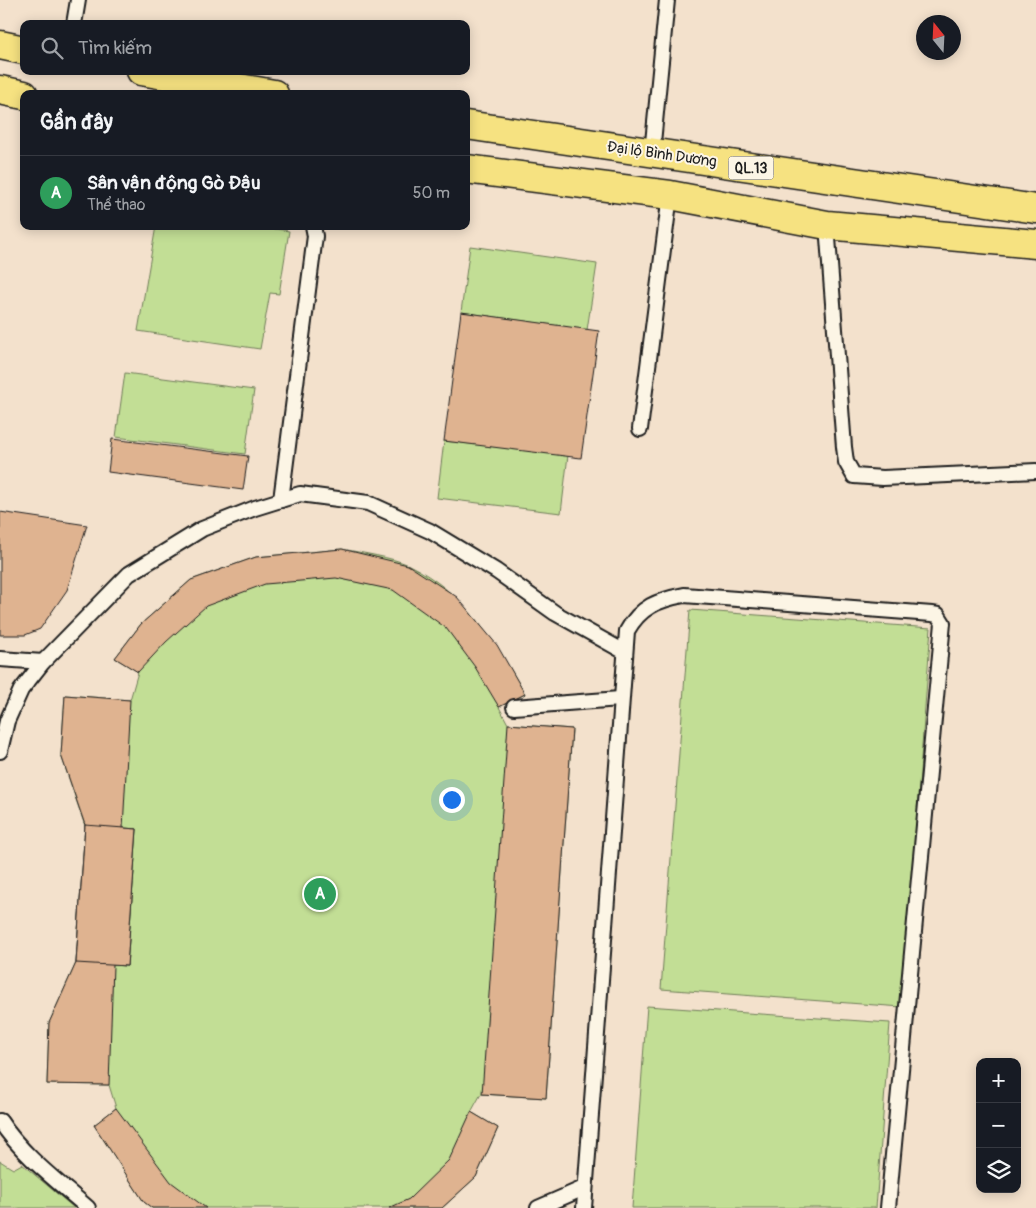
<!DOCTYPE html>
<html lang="vi">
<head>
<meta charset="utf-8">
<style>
  body { margin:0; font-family:Pangolin,sans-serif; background:#20242c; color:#f1f3f6 }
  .controls { position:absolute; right:15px; bottom:15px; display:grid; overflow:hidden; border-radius:10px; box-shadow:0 2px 12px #0003 }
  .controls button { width:45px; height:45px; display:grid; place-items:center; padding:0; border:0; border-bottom:1px solid #363941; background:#171b24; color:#f1f3f6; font:25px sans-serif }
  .compass { position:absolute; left:916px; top:15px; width:45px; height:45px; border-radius:50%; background:#171b24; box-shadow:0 2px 12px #0003; rotate:342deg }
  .you { position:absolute; left:451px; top:799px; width:18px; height:18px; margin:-12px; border:4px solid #fff; border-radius:50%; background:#1a73e8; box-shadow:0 0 0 8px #1a73e833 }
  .badge { display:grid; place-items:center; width:32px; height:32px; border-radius:50%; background:#919294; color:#fff; font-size:16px; font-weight:700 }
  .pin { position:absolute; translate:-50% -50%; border:2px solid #fff; box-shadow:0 1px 5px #0006 }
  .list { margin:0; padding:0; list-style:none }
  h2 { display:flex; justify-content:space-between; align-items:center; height:65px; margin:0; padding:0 20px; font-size:21px }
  h2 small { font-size:16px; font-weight:400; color:#9ea1a6 }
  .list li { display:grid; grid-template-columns:32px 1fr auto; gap:15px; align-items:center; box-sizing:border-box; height:75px; padding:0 20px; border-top:1px solid #363941 }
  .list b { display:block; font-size:19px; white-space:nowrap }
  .list p { margin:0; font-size:16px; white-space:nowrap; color:#9ea1a6 }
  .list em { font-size:16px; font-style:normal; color:#9ea1a6 }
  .icon { flex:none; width:28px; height:28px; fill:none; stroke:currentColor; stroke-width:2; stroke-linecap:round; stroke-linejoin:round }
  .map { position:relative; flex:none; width:1036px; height:1208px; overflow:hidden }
  .search { position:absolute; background:#171b24; box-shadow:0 2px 12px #0003; left:20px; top:20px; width:450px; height:55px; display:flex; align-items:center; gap:12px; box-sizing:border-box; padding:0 18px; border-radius:10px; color:#9ea1a6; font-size:19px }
  .panel { position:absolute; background:#171b24; box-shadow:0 2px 12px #0003; left:20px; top:90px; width:450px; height:140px; border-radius:10px }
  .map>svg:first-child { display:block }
  .green { fill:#c2de95; stroke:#6f7d58 }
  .building { fill:#dfb390; stroke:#1c1c1c }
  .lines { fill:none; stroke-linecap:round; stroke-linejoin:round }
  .service-casing { stroke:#1c1c1c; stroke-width:18 }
  .trunk-casing { stroke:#1c1c1c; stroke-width:31 }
  .service { stroke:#fcf5e5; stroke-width:14 }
  .trunk { stroke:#f6e281; stroke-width:28 }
  .labels { text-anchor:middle; stroke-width:4; stroke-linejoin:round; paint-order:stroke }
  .shield { fill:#fcf5e5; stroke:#5f5d58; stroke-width:1 }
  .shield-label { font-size:14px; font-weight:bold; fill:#1c1c1c }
  .street-label { font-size:15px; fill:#1c1c1c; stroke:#fcf5e5 }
</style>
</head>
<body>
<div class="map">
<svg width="1036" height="1208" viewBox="0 0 1036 1208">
  <rect width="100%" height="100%" fill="#f3e1cc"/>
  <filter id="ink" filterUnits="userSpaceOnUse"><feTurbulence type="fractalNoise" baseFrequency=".02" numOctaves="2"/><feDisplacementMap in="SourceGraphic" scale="10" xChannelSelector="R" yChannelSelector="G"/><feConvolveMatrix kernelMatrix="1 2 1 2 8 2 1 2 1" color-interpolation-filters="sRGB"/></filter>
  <g filter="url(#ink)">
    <!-- green -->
    <g class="green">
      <polygon points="156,226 257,226 289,231 279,294 270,293 260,349 138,331"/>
      <polygon points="470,246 597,264 587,330 461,312"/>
      <polygon points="125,373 254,390 245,454 116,437"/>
      <polygon points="444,441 568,455 561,513 437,498"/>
      <path d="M342 549C362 553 391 557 409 565 464 592 496 643 525 694L499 707 508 724 572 729 546 1098 481 1094 471 1112 498 1128 476 1177 442 1208H152L144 1202 94 1125 116 1108 109 1085 47 1084 49 1023 76 963 85 826 61 755 65 695 130 700 138 672 115 658 141 624 191 580 256 557Z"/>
      <polygon points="690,610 931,628 902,1007 661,989"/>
      <polygon points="647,1006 890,1023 876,1208 632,1208"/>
      <polygon points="0,1161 13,1169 22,1164 74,1208 0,1208"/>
    </g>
    <!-- building -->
    <g class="building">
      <polygon points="461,312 599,331 581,458 444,441"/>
      <polygon points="112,439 248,456 243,490 108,472"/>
      <polygon points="0,512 87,525 67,590 40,629 25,635 0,635"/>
      <polygon points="342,549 408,565 457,597 497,645 525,694 499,707 475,667 446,628 393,590 336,578 265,584 206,606 166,642 138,672 115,658 141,624 191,580 256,557"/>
      <polygon points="65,695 130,700 123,828 137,829 127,966 113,965 109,1085 47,1084 49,1023 76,963 85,825 61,755"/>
      <polygon points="508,724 572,729 546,1098 482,1094"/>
      <polygon points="85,825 137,829 127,966 76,963"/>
      <polygon points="116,1108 171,1182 206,1208 152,1208 144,1202 94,1125"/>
      <polygon points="471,1112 498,1128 476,1177 442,1208 389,1208 409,1199 449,1160"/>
    </g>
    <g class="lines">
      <defs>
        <g id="service">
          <polyline points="74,24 78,0"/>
          <polyline points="652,153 667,0"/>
          <polyline points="827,225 844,447 846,462 854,476 883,478 1036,471"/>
          <polyline points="640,429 670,195"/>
          <polyline points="281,500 315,236 313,226"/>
          <polyline points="0,659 43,662"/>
          <polyline points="514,707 620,699"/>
          <polyline points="0,751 7,721 21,690 43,662 129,574 202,529 255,508 300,494 368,503 430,531 496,571 555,613 623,651"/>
          <path d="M0 1121C22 1155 57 1181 88 1208"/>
          <polyline points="538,1208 584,1188"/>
          <path d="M584 1208 627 631C640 607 658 600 684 595L932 614 938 615 943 623 888 1208"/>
        </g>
        <g id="trunk">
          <polyline points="0,45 24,50"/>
          <polyline points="141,71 274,94"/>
          <polyline points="0,90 24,95"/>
          <polyline points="466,125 1036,209"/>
          <polyline points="466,169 670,195 827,225 1036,244"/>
        </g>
      </defs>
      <!-- service casing -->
      <use href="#service" class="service-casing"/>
      <!-- trunk casing -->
      <use href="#trunk" class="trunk-casing"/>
      <!-- service -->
      <use href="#service" class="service"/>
      <!-- trunk -->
      <use href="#trunk" class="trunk"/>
    </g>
  </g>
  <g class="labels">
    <!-- shield labels -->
    <rect class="shield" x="728.5" y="156.5" width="45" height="23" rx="4"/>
    <g class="shield-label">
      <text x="751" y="173">QL.13</text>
    </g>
    <!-- street labels -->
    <g class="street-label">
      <text transform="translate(662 154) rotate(8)" y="5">Đại lộ Bình Dương</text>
    </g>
  </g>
</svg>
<div class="controls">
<button>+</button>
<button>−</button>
<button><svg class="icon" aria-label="layers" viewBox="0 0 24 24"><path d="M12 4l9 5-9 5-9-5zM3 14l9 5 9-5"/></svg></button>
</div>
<svg class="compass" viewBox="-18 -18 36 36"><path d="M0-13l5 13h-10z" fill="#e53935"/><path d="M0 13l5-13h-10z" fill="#9ea1a6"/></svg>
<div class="you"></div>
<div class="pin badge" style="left:320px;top:894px;background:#2e9e5b">A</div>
<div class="search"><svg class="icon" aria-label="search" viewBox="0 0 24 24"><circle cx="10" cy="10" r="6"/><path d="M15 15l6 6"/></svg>Tìm kiếm</div>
<section class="panel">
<h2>Gần đây<small></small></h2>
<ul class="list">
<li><span class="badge" style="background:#2e9e5b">A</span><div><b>Sân vận động Gò Đậu</b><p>Thể thao</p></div><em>50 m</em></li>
</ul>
</section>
</div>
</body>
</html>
